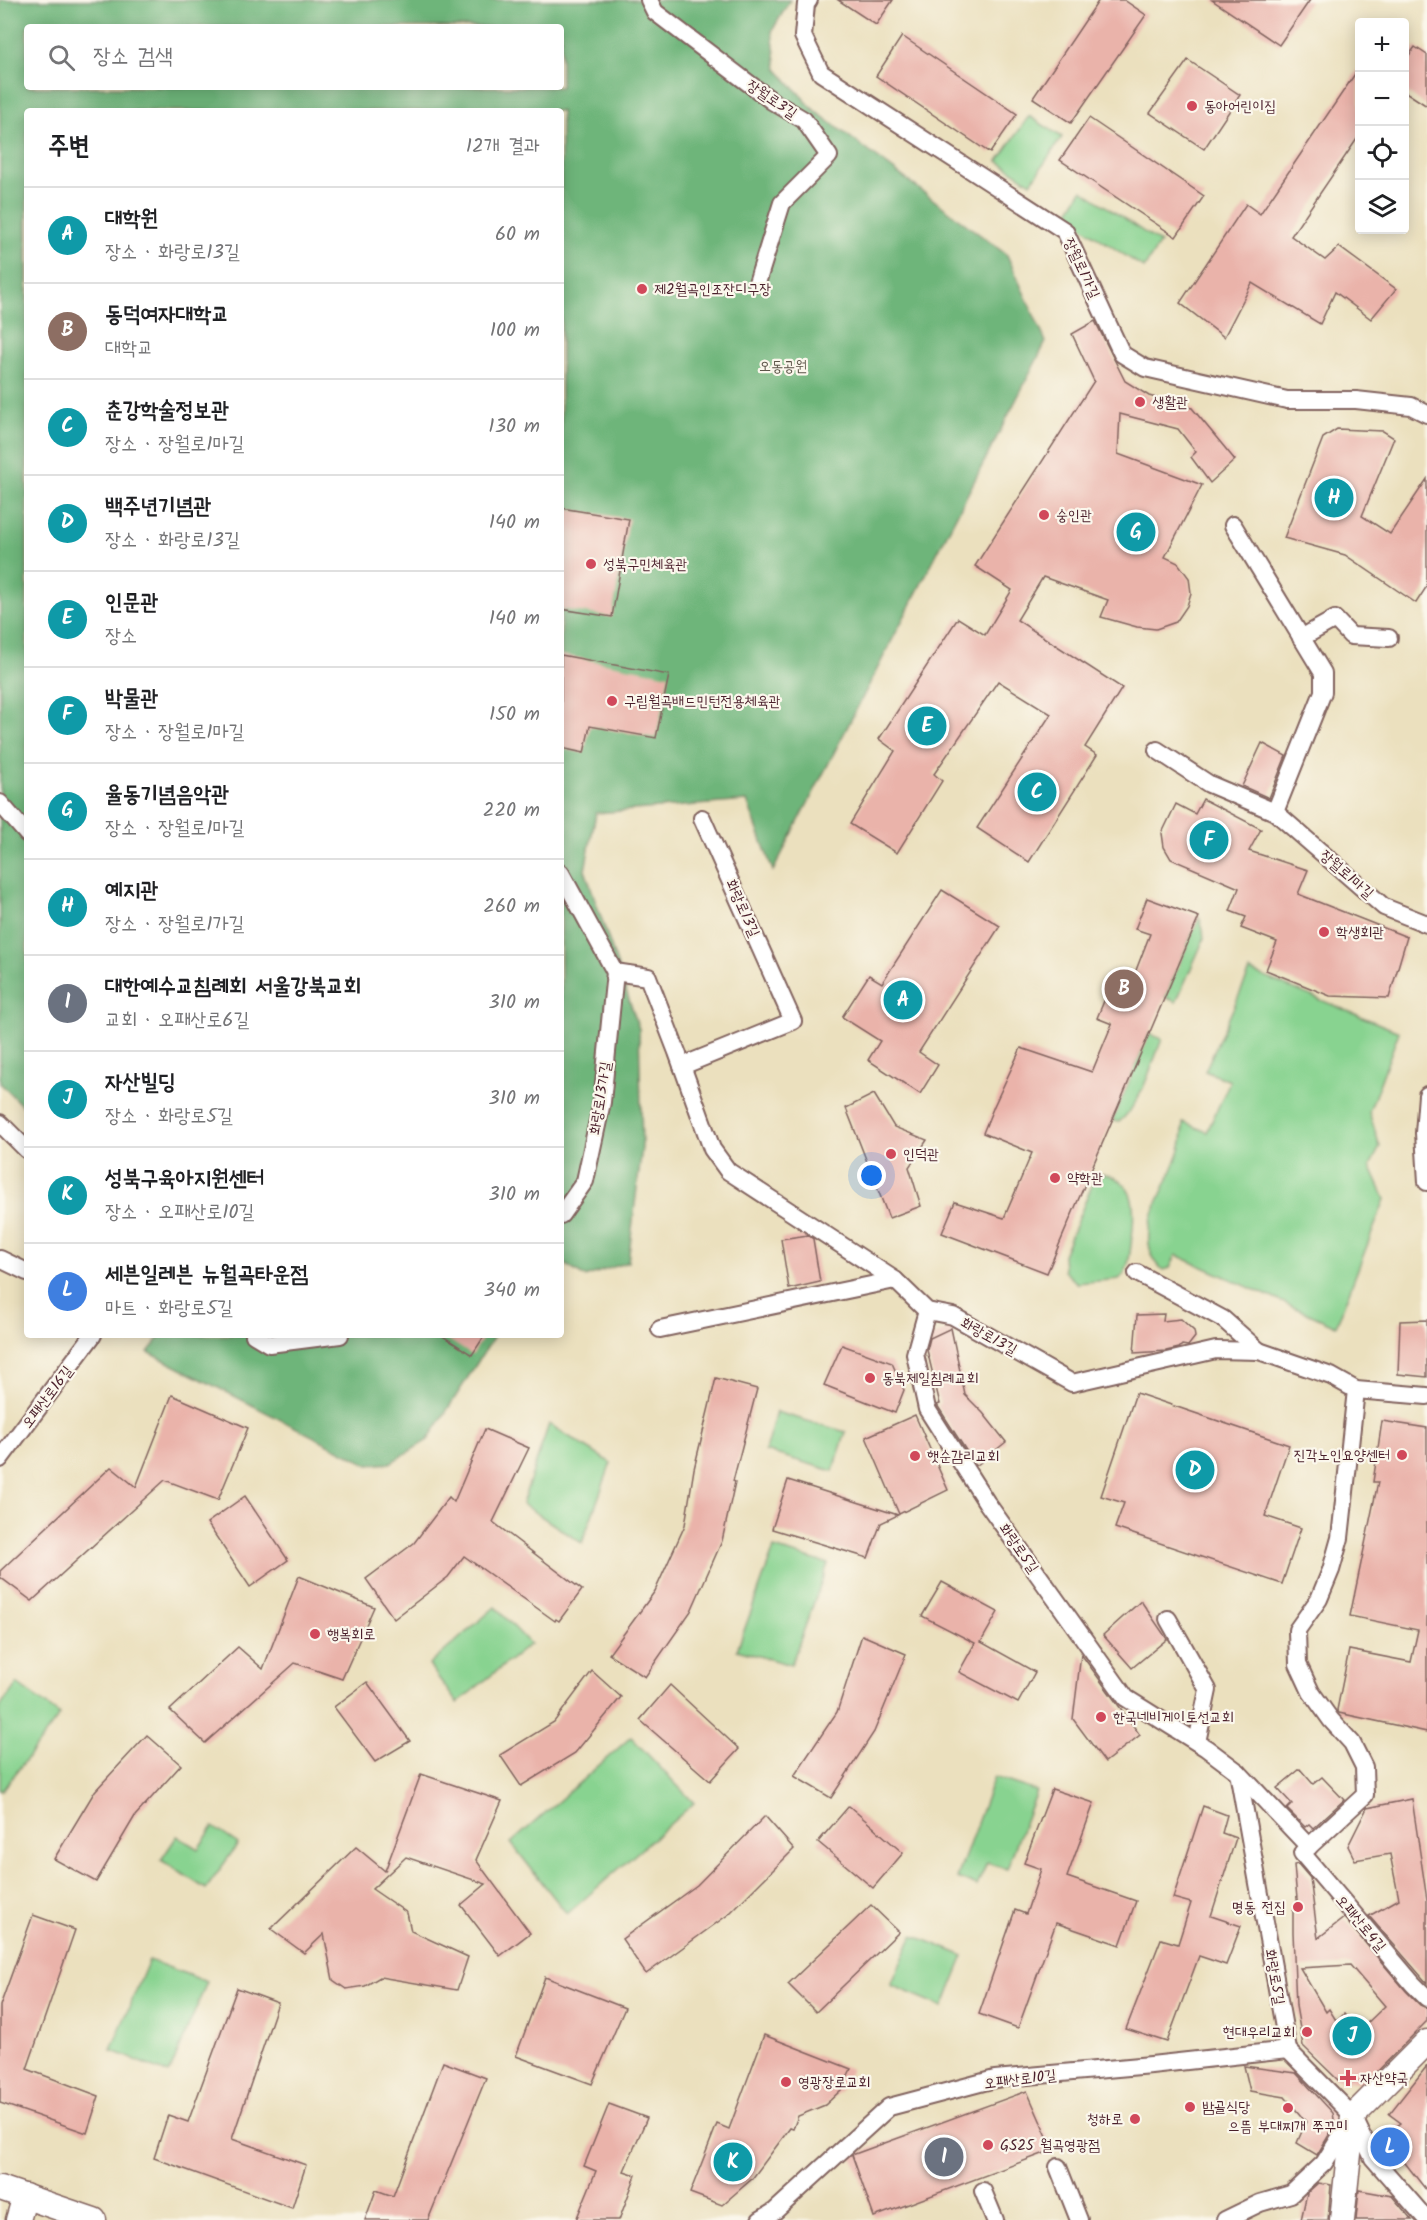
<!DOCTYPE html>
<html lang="ko">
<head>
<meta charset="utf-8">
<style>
  body { margin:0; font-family:Kalam,"Poor Story",sans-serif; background:#f2f2f2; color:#202124 }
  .controls { position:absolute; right:18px; top:18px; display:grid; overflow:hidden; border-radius:6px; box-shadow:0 3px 15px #0003 }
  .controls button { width:54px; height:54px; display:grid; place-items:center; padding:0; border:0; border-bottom:2px solid #e0e0e0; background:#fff; color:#202124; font:30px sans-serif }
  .you { position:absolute; left:872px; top:1176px; width:21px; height:21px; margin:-15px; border:4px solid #fff; border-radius:50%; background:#1a73e8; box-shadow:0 0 0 9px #1a73e833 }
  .badge { display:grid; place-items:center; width:39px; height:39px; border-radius:50%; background:#ea580c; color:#fff; font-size:20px; font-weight:700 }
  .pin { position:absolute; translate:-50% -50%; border:3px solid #fff; box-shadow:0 2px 6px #0006 }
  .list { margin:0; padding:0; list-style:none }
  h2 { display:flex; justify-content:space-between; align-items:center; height:78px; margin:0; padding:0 24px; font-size:26px }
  h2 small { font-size:20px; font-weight:400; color:#757577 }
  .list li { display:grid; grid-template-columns:39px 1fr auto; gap:18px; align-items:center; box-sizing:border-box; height:96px; padding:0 24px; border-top:2px solid #e0e0e0 }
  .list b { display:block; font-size:22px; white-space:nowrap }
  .list p { margin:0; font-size:20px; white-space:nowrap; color:#757577 }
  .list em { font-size:20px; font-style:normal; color:#757577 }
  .icon { flex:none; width:33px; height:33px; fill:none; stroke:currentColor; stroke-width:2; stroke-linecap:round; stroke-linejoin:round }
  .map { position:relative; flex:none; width:1427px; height:2220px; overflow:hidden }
  .search { position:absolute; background:#fff; box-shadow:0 3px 15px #0003; left:24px; top:24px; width:540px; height:66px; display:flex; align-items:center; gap:15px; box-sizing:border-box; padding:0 21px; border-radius:6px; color:#757577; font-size:22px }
  .panel { position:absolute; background:#fff; box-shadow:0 3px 15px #0003; left:24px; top:108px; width:540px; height:1230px; border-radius:6px }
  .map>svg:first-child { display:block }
  .green { fill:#88d390; stroke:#69795e; stroke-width:1.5 }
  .forest { fill:#6eb57a; stroke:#5c6a52; stroke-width:1.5; fill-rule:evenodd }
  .building { fill:#eab3aa; fill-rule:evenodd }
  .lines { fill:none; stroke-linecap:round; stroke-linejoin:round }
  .street-casing { stroke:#82635e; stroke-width:20 }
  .secondary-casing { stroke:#82635e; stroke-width:27 }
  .street { stroke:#fff; stroke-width:16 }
  .secondary { stroke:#fff; stroke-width:24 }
  .poi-dot { fill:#d1495b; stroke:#fbf7ec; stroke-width:2 }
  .labels { text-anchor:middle; stroke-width:4.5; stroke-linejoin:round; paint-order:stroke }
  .street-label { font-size:15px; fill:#4a1f2b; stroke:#fbf7ec }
  .poi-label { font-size:15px; fill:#4a1f2b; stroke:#fbf7ec; text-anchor:start }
  .park-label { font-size:15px; fill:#5d5549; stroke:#fbf7ec }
</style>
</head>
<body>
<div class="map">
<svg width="1427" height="2220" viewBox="0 0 1427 2220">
  <rect width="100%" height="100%" fill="#fbf7ec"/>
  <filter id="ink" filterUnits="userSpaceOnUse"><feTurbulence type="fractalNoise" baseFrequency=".0167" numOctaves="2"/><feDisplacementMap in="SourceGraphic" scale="12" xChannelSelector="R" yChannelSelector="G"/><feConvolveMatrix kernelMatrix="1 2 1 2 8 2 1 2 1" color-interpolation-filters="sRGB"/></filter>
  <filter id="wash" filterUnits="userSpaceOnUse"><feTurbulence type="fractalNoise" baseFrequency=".008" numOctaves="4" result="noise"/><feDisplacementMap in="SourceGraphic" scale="24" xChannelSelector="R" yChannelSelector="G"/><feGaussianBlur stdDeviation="1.35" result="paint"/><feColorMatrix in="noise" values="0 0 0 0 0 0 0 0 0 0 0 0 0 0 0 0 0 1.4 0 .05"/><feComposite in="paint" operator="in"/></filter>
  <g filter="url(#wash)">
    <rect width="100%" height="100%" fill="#ebe0be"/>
    <!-- green -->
    <g class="green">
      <polygon points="1029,116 1062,137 1031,183 998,161"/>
      <polygon points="1082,190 1160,243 1144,268 1066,216"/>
      <polygon points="1199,917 1203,930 1204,939 1176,1002 1165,997"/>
      <path d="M1250 971 1399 1032 1369 1112 1380 1147 1370 1166 1385 1199 1336 1326 1176 1255 1170 1268 1163 1270C1124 1234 1176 1180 1182 1141 1183 1135 1183 1128 1183 1122L1207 1132 1230 1081 1205 1071Z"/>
      <path d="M1149 1034 1162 1039C1151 1066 1142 1103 1119 1122L1112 1121Z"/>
      <path d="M1102 1174C1140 1179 1135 1217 1131 1245 1129 1259 1129 1270 1119 1279L1077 1283 1064 1271 1063 1255 1093 1183Z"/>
      <polygon points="776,1412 846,1432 833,1471 765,1451"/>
      <polygon points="549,1424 611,1463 582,1543 522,1504"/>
      <polygon points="774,1548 828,1564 791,1665 737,1650"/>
      <polygon points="495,1607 530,1644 457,1703 429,1665"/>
      <polygon points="17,1684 60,1715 2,1791 0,1790 0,1707"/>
      <polygon points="631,1737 694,1803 567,1914 511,1843"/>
      <polygon points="994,1777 1036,1791 1007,1869 987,1863 977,1886 957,1878"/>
      <polygon points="213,1827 238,1844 206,1889 161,1860 177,1836 198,1849"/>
      <polygon points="913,1935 964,1956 943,2007 891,1985"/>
      <polygon points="149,1960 207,1982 169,2074 111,2050"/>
    </g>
    <!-- forest -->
    <g class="forest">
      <path d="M0 0H790L772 31 777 69 814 110 1007 255 1046 342 773 871 747 801 596 813 585 870 639 1029 642 1147 628 1262 585 1277 561 1262V111H27V1111L0 1083ZM27 27H561V87H27Z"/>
      <polygon points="162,1335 495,1335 428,1440 390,1463 369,1465 148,1352"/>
    </g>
    <g id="blocks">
      <!-- building -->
      <g class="building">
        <polygon points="838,0 893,0 876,25"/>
        <polygon points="1099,0 1124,0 1146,15 1071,123 1033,98"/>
        <polygon points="1212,0 1310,0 1279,45"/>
        <polygon points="902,36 1017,114 990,153 876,76"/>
        <polygon points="1415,47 1427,55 1427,106 1404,91 1404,62"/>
        <polygon points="1188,60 1240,95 1204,149 1150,113"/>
        <polygon points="1359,68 1359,136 1291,236 1325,260 1339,247 1396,289 1371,319 1335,292 1320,324 1252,283 1224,337 1180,303 1246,204 1260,214"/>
        <polygon points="1089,118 1204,196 1176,237 1060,160"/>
        <polygon points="1095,321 1125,381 1149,396 1192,408 1235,460 1210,483 1191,457 1196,452 1178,429 1120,414 1118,454 1202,485 1165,557 1178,563 1189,578 1191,593 1187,606 1176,622 1156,629 1137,627 1101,617 1108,600 1043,577 1017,620 1122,688 1085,747 1097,755 1029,862 977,828 1051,714 998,681 934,774 942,781 897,853 850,824 895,751 879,739 958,618 985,635 1012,590 975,566 1094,381 1072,334"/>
        <polygon points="1337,429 1383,431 1394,438 1362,516 1390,534 1427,479 1427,586 1416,603 1345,555 1284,538 1323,438"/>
        <polygon points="561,508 629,519 612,617 561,609"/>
        <polygon points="561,655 669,675 656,738 590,726 584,753 561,748"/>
        <polygon points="1262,743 1286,756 1269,798 1242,786"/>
        <polygon points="1203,799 1261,829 1249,851 1308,870 1298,894 1407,937 1389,998 1330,996 1266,970 1277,942 1241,928 1246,917 1230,911 1239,888 1171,859 1164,847 1162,833 1176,804 1195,814"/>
        <polygon points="942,890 1000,926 919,1052 938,1065 920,1094 868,1060 880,1041 842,1017 869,975 882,983"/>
        <polygon points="1147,898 1199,917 1047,1273 942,1233 955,1202 1004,1218 1032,1153 983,1133 994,1106 1021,1048 1092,1072 1112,1024 1097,1018 1116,972 1133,978 1150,934 1135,929"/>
        <polygon points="874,1094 894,1127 927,1140 909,1167 921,1206 889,1218 846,1108"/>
        <polygon points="808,1235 813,1239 820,1282 789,1289 781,1239"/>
        <polygon points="1164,1314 1163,1321 1181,1319 1194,1331 1195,1337 1188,1346 1182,1345 1179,1348 1166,1351 1134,1353 1137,1315"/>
        <polygon points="1427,1320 1427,1377 1398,1374 1400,1321"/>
        <polygon points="951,1328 965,1395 983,1413 1006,1442 976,1466 937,1405 940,1404 927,1350 930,1338"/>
        <polygon points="441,1335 485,1335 472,1355"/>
        <polygon points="842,1345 892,1363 904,1390 895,1413 824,1385"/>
        <polygon points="716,1378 757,1389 733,1481 735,1482 722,1541 691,1611 645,1677 609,1654 655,1591 685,1525 694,1469"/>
        <polygon points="1136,1393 1289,1445 1265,1516 1301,1528 1282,1584 1115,1528 1124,1503 1101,1496"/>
        <polygon points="172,1395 248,1428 218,1500 165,1480 32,1601 0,1577 0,1571 111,1467 136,1487"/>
        <polygon points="915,1415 948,1490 899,1514 866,1437"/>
        <polygon points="1382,1421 1427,1428 1427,1732 1339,1713 1337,1710 1349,1650 1411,1662 1418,1630 1350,1616 1378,1482 1373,1482"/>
        <polygon points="485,1429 529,1448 493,1522 582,1590 559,1621 556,1619 555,1621 464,1556 448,1577 394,1619 366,1579 414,1543 449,1497 454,1502"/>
        <polygon points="788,1480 898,1515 881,1523 868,1558 772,1529"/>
        <polygon points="245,1496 288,1560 250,1587 207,1523"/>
        <polygon points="299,1576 374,1607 342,1679 295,1663 205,1743 170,1710 238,1647 263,1669"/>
        <polygon points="942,1582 998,1612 981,1642 1035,1672 1018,1703 959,1672 975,1643 922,1616"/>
        <polygon points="1141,1601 1167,1639 1132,1668 1103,1635"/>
        <polygon points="862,1635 906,1654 874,1732 831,1798 794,1776 837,1712"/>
        <polygon points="1081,1654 1140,1735 1105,1762 1073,1719"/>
        <polygon points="592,1671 621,1697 575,1753 521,1786 500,1755 554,1722"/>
        <polygon points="367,1682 410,1741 375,1762 334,1707"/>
        <polygon points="670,1685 739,1749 710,1781 640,1720"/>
        <polygon points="147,1735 181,1765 135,1816 96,1882 54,1859 95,1791"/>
        <polygon points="1300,1769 1313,1784 1322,1777 1344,1800 1313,1828 1309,1824 1305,1827 1287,1809 1292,1804 1277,1788"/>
        <polygon points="421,1774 502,1801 476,1860 530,1933 500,1956 461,1905 486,1884 406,1857 372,1889 407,1913 411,1931 468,1957 457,1990 380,1977 365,1986 346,1989 333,1980 324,1934 304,1953 271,1929 356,1847 385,1871"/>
        <polygon points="1052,1789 1094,1803 1067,1877 1136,1901 1120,1945 1056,1923 1018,2028 979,2014 1015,1910 1026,1914 1041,1869 1024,1863"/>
        <polygon points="1412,1799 1427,1900 1427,1983 1369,1916 1399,1899 1390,1854 1355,1860 1348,1846 1367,1808"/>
        <polygon points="849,1806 903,1853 873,1888 818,1842"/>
        <polygon points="1203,1806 1227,1815 1222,1833 1236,1838 1211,1916 1241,1926 1226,1965 1199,1956 1167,2042 1126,2029 1161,1939 1178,1944 1191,1903 1173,1898"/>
        <polygon points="765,1816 794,1849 729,1914 646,1974 622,1939 697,1885"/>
        <path d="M1298 1864 1310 1878 1318 1938 1344 1918 1406 1991 1420 2005 1427 2008V2021L1366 2083 1338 2080 1303 2046 1296 2006 1293 1932V1910H1298L1294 1865ZM1350 1965 1385 2006 1358 2032 1344 2014 1337 2022 1329 2009 1326 2012 1300 1968Z"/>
        <polygon points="871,1905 899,1932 816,2012 788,1984"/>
        <polygon points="33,1915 75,1930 27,2069 99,2096 87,2133 0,2103 0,2006"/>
        <polygon points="545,1977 625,2008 592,2084 516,2056"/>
        <polygon points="237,1988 278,2003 232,2139 306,2165 292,2208 154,2158 168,2115 188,2122"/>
        <polygon points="764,2035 851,2069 841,2090 825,2105 798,2116 793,2129 790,2128 752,2179 722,2205 690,2193 717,2124 729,2129"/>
        <polygon points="443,2062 486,2078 428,2220 365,2220 376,2190 393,2196"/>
        <polygon points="1244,2066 1296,2073 1333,2113 1335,2125 1317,2155 1297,2143 1306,2122 1285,2097 1250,2091"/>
        <polygon points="1427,2066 1427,2191 1384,2136 1401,2123 1389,2114"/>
        <polygon points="1027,2091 1053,2150 874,2217 852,2155"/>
        <polygon points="609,2104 647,2118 624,2171 636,2175 619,2220 576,2220 596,2171 584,2166"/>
        <polygon points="1318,2183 1331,2185 1328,2220 1301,2220 1307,2193"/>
        <polygon points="1359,2190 1392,2196 1412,2220 1356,2220"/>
      </g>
    </g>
  </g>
  <g filter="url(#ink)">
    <use href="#blocks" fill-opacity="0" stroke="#82635e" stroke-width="1.5"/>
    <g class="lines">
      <defs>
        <g id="street">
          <polyline points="649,0 655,12 772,101 804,120 829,156 782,203 757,283"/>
          <polyline points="809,0 806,4 803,36 821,73 1065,231 1122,354 1145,368 1287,400 1356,400 1411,406 1427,414"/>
          <polyline points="1233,525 1323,673 1323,692 1275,812"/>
          <polyline points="1301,638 1335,619 1351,636 1389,638"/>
          <polyline points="1157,750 1209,784 1275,812 1384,907 1427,924"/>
          <polyline points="0,803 27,834"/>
          <polyline points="561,873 615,972"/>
          <polyline points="615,972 648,977 677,1052 712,1149 728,1171 895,1280 927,1311 953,1316 1072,1383 1216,1350 1259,1351 1331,1376 1356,1390 1427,1396"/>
          <polyline points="682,1066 793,1021 702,818"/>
          <polyline points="1427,1095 1424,1133 1427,1182"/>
          <polyline points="0,1123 27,1150"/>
          <polyline points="561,1215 585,1181 602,1102 615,972"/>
          <polyline points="0,1259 27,1272"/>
          <polyline points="1137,1273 1223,1319 1259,1351"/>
          <polyline points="927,1311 915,1354 927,1409 987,1503 1126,1698 1206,1748 1238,1772 1288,2050 1353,2116 1373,2158 1427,2220"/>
          <polyline points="660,1329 895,1280"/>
          <polyline points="254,1335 269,1344 340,1335"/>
          <polyline points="1356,1390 1340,1538 1331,1570 1319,1599 1297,1630 1298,1664 1311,1692 1331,1720 1352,1743 1364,1767 1365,1795 1302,1853 1413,1984 1427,1998"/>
          <polyline points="0,1459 93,1335"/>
          <polyline points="1168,1619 1208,1690 1197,1742"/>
          <polyline points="1238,1772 1309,1847"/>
          <polyline points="1058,2167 1079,2220"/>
          <polyline points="983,2191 995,2220"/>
          <polyline points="760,2220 775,2211 889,2107 995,2079 1151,2065 1288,2050"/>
          <polyline points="1225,2220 1260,2203 1291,2194 1324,2163 1349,2123"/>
        </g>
        <g id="secondary">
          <polyline points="0,2188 94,2220"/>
          <polyline points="18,2220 25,2196"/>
          <polyline points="1342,2220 1353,2116 1427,2042"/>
        </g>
      </defs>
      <!-- street casing -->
      <use href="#street" class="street-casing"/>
      <!-- secondary casing -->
      <use href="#secondary" class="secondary-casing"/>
      <!-- street -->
      <use href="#street" class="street"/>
      <!-- secondary -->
      <use href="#secondary" class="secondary"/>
    </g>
  </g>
  <!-- markers -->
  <g class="poi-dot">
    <circle cx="1192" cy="106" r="6"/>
    <circle cx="642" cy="289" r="6"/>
    <circle cx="1140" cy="402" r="6"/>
    <circle cx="1044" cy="515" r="6"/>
    <circle cx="591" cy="564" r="6"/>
    <circle cx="612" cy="701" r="6"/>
    <circle cx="1324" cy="932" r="6"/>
    <circle cx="891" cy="1154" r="6"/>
    <circle cx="1055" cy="1178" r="6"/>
    <circle cx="870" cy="1378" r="6"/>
    <circle cx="1402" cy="1455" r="6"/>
    <circle cx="915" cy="1456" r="6"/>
    <circle cx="315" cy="1634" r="6"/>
    <circle cx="1101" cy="1717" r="6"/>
    <circle cx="1298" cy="1907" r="6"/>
    <circle cx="1307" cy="2032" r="6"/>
    <path d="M1345 2069h6v6h6v6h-6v6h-6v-6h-6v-6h6z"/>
    <circle cx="786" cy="2082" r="6"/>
    <circle cx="1190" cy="2107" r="6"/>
    <circle cx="1288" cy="2108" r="6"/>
    <circle cx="1135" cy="2119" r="6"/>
    <circle cx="988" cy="2145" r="6"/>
  </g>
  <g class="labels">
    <!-- street labels -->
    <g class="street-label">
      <text transform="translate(772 99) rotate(34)" y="5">장월로3길</text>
      <text transform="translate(1082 268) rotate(65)" y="5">장월로1가길</text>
      <text transform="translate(1347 874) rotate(41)" y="5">장월로1마길</text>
      <text transform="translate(743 908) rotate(66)" y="5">화랑로13길</text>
      <text transform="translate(600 1098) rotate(-81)" y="5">화랑로13가길</text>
      <text transform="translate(989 1336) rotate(29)" y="5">화랑로13길</text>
      <text transform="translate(47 1397) rotate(-53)" y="5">오패산로16길</text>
      <text transform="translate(1019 1548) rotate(55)" y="5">화랑로5길</text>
      <text transform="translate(1361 1923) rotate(50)" y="5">오패산로4길</text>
      <text transform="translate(1275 1977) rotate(80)" y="5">화랑로5길</text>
      <text transform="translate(1020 2079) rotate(-7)" y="5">오패산로10길</text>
    </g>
    <!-- poi labels -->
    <g class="poi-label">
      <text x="1204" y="111">동아어린이집</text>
      <text x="654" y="294">제2월곡인조잔디구장</text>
      <text x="1152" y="407">생활관</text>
      <text x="1056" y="520">숭인관</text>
      <text x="603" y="569">성북구민체육관</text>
      <text x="624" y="706">구립월곡배드민턴전용체육관</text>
      <text x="1336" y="937">학생회관</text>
      <text x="903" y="1159">인덕관</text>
      <text x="1067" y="1183">약학관</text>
      <text x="882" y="1383">동북제일침례교회</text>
      <text x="1390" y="1460" text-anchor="end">진각노인요양센터</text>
      <text x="927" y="1461">햇순감리교회</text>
      <text x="327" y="1639">행복회로</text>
      <text x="1113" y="1722">한국네비게이토선교회</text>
      <text x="1286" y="1912" text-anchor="end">명동 전집</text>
      <text x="1295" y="2037" text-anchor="end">현대우리교회</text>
      <text x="1360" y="2083">자산약국</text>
      <text x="798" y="2087">영광장로교회</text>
      <text x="1202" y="2112">밤골식당</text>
      <text x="1123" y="2124" text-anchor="end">청하로</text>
      <text x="1288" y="2131" text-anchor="middle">으뜸 부대찌개 쭈꾸미</text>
      <text x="1000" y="2150">GS25 월곡영광점</text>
    </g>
    <!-- park labels -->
    <g class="park-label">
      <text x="783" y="371">오동공원</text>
    </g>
  </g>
</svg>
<div class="controls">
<button>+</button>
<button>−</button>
<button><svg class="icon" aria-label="locate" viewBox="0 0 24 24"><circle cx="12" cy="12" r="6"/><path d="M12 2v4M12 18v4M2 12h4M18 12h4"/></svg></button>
<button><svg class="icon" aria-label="layers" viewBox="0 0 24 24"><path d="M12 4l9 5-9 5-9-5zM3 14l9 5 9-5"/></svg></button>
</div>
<div class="you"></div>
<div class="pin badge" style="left:903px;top:1000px;background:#0f9aa8">A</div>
<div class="pin badge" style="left:1124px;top:989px;background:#8d6e63">B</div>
<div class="pin badge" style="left:1037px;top:792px;background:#0f9aa8">C</div>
<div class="pin badge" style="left:1195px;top:1470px;background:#0f9aa8">D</div>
<div class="pin badge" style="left:927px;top:726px;background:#0f9aa8">E</div>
<div class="pin badge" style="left:1209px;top:840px;background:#0f9aa8">F</div>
<div class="pin badge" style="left:1136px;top:532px;background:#0f9aa8">G</div>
<div class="pin badge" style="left:1334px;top:498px;background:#0f9aa8">H</div>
<div class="pin badge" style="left:944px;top:2157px;background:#6b7280">I</div>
<div class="pin badge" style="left:1352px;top:2036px;background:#0f9aa8">J</div>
<div class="pin badge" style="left:733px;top:2162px;background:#0f9aa8">K</div>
<div class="pin badge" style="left:1390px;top:2147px;background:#3f7fe0">L</div>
<div class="search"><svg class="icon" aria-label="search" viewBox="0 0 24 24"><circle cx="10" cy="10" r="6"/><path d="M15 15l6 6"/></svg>장소 검색</div>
<section class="panel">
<h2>주변<small>12개 결과</small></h2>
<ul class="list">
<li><span class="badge" style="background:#0f9aa8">A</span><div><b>대학원</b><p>장소 · 화랑로13길</p></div><em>60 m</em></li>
<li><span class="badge" style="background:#8d6e63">B</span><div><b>동덕여자대학교</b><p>대학교</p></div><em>100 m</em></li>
<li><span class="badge" style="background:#0f9aa8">C</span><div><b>춘강학술정보관</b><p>장소 · 장월로1마길</p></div><em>130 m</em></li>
<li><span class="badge" style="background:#0f9aa8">D</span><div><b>백주년기념관</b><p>장소 · 화랑로13길</p></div><em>140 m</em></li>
<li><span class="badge" style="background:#0f9aa8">E</span><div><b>인문관</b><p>장소</p></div><em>140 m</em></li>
<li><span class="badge" style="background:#0f9aa8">F</span><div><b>박물관</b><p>장소 · 장월로1마길</p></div><em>150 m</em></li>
<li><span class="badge" style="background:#0f9aa8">G</span><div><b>율동기념음악관</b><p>장소 · 장월로1마길</p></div><em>220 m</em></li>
<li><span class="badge" style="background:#0f9aa8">H</span><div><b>예지관</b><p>장소 · 장월로1가길</p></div><em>260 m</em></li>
<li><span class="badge" style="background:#6b7280">I</span><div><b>대한예수교침례회 서울강북교회</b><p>교회 · 오패산로6길</p></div><em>310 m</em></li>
<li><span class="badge" style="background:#0f9aa8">J</span><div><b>자산빌딩</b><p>장소 · 화랑로5길</p></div><em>310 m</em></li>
<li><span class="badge" style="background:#0f9aa8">K</span><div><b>성북구육아지원센터</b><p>장소 · 오패산로10길</p></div><em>310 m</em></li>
<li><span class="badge" style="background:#3f7fe0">L</span><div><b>세븐일레븐 뉴월곡타운점</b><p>마트 · 화랑로5길</p></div><em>340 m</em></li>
</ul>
</section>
</div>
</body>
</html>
